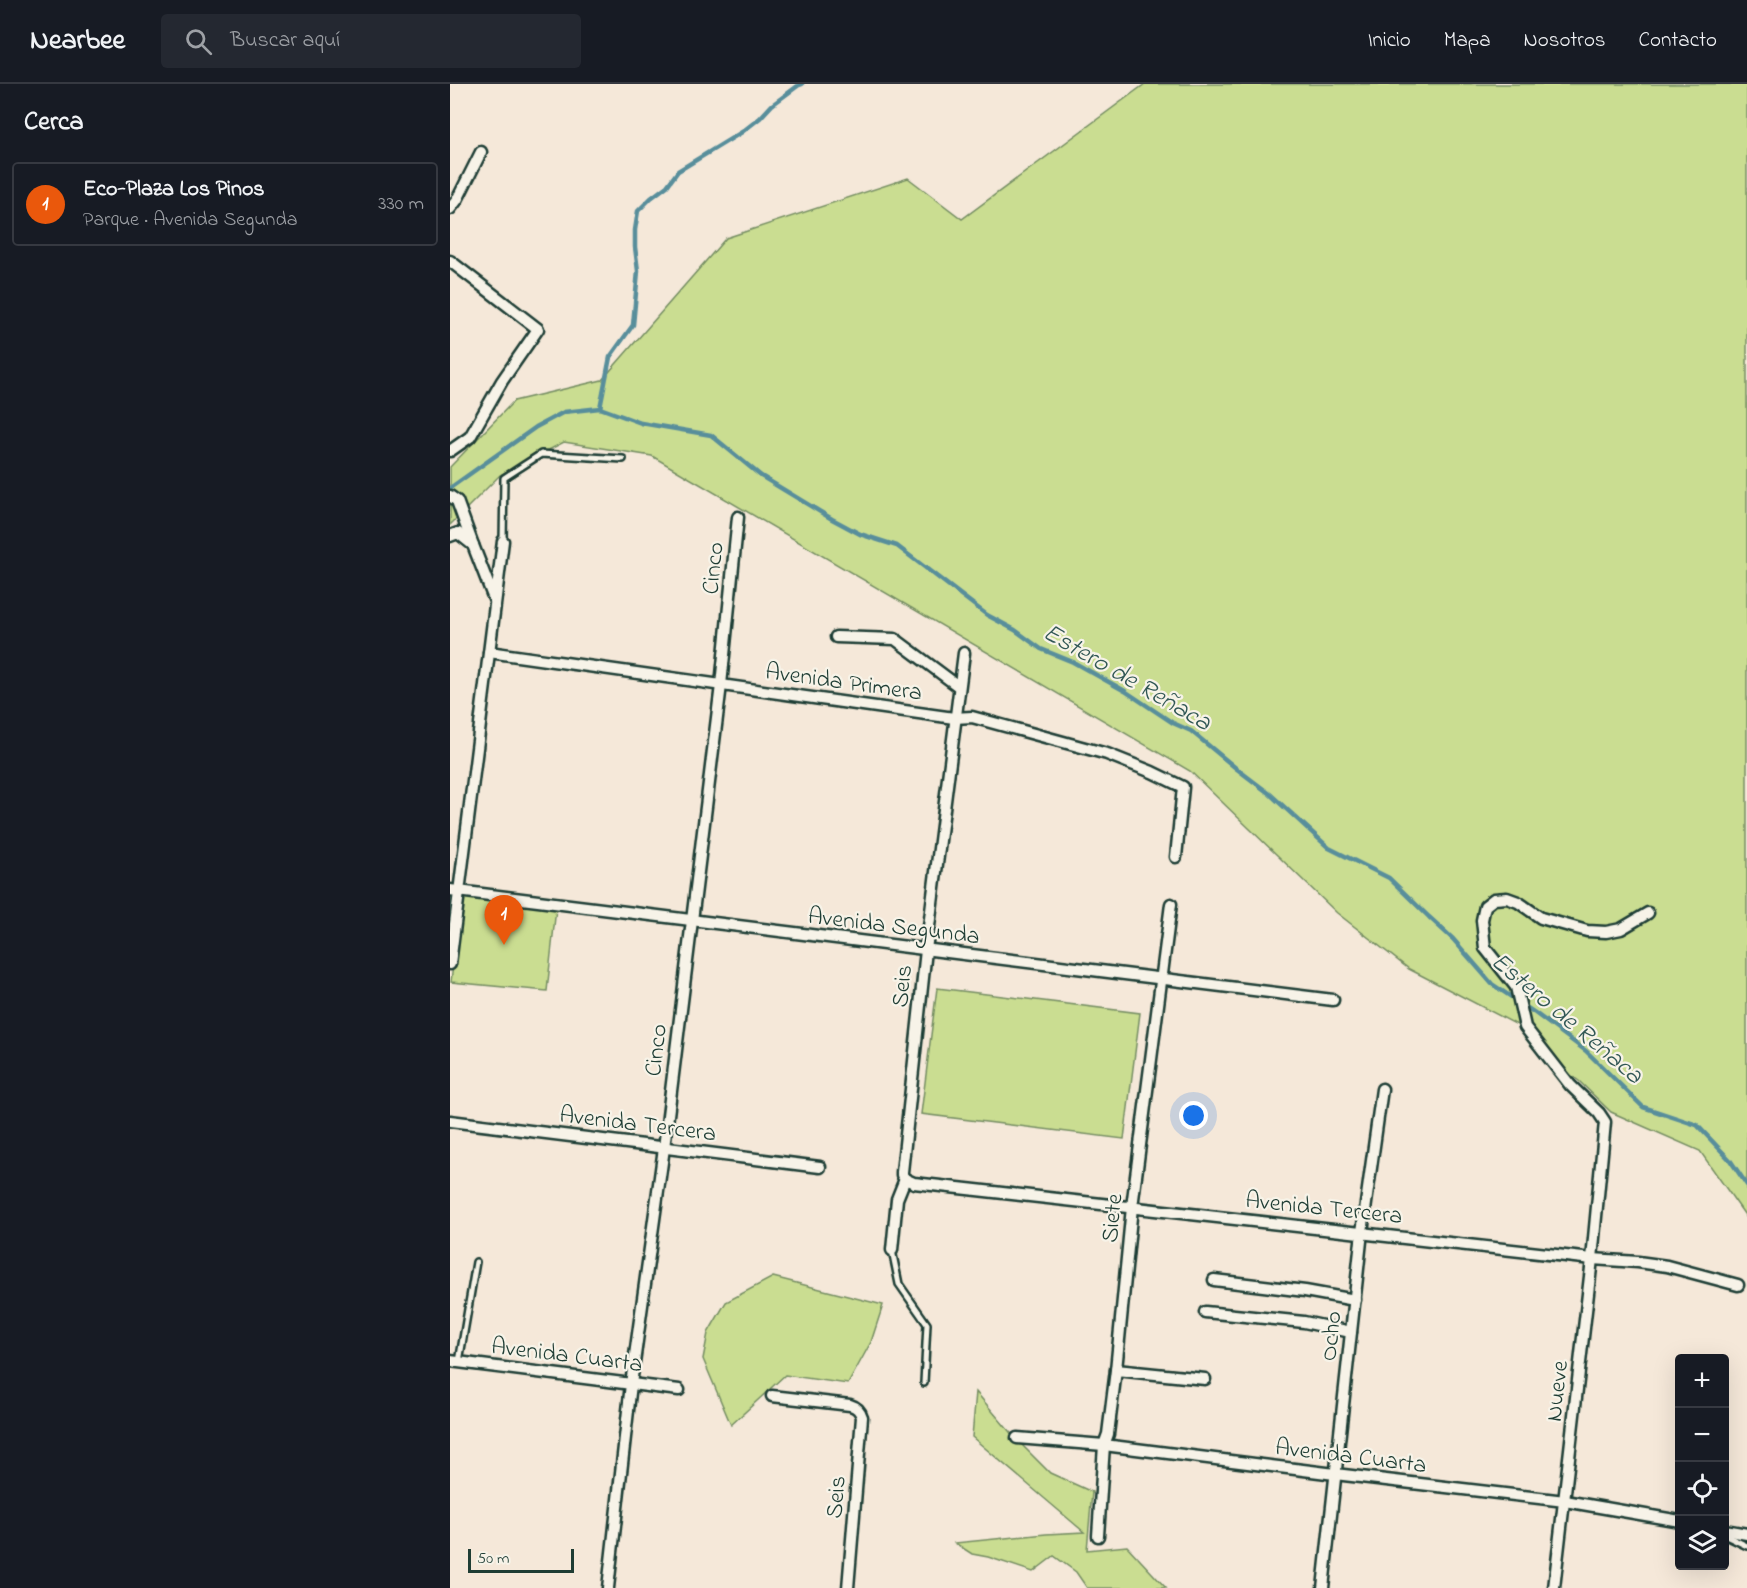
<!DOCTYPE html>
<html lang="es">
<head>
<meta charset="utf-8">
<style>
  body { margin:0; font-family:"Indie Flower",sans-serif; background:#242831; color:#f1f3f6 }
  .controls { position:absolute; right:18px; bottom:18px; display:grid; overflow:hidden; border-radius:6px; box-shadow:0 6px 24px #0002 }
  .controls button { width:54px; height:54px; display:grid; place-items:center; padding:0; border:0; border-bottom:2px solid #363941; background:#171b24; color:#f1f3f6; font:30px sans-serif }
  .scale { position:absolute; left:18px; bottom:15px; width:106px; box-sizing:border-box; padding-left:6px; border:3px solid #1f3d34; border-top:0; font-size:16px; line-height:21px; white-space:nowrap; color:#1f3d34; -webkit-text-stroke:4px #f7f3e8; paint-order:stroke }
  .you { position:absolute; left:744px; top:1032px; width:21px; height:21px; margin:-15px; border:4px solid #fff; border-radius:50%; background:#1a73e8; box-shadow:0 0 0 9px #1a73e833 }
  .badge { display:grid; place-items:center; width:39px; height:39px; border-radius:50%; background:#ea580c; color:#fff; font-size:20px; font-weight:700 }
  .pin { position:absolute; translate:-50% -50px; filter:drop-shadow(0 2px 3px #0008) }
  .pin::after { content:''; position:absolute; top:32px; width:21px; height:18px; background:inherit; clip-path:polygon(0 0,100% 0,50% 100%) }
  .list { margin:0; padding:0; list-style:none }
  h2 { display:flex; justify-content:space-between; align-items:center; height:78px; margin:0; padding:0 24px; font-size:26px }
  h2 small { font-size:20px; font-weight:400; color:#9ea1a6 }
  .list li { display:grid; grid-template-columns:39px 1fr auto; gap:18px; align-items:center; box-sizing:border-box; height:84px; margin:0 12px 12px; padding:0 12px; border:2px solid #363941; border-radius:6px }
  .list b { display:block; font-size:22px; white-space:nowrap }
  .list p { margin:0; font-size:20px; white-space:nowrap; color:#9ea1a6 }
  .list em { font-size:20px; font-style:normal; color:#9ea1a6 }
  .icon { flex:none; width:33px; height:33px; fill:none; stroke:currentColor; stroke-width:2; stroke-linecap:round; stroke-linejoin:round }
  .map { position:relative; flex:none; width:1297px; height:1504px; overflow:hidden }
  header { display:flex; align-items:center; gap:36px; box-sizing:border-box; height:84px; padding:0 30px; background:#171b24; border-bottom:2px solid #363941 }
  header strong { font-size:28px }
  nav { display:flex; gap:33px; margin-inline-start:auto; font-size:21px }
  .search { width:420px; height:54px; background:#242831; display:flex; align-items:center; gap:15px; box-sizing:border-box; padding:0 21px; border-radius:6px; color:#9ea1a6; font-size:22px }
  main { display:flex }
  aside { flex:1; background:#171b24 }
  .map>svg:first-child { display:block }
  .green { fill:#cadd91; stroke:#748d62; stroke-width:1.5 }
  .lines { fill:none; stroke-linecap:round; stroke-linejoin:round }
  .stream { stroke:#598e9b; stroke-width:4.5 }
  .lane-casing { stroke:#1f3d34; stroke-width:10 }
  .street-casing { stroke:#1f3d34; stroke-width:15 }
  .lane { stroke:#f7f3e8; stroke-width:5 }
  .street { stroke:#f7f3e8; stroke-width:10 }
  .labels { text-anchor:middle; stroke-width:4.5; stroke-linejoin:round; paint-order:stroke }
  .street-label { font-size:24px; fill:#1f3d34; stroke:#f7f3e8 }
  .water-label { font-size:26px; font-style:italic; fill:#325856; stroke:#f7f3e8 }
</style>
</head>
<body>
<header>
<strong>Nearbee</strong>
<div class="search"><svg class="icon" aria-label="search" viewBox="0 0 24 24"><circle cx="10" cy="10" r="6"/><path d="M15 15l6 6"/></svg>Buscar aquí</div>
<nav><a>Inicio</a><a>Mapa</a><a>Nosotros</a><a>Contacto</a></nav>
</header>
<main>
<aside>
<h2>Cerca<small></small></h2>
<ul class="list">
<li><span class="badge">1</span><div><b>Eco-Plaza Los Pinos</b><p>Parque · Avenida Segunda</p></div><em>330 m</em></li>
</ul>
</aside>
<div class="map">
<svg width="1297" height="1504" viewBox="0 0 1297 1504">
  <rect width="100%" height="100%" fill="#f5e8d9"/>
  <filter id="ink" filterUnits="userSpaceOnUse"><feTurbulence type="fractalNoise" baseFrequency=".0167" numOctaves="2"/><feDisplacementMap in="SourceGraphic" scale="12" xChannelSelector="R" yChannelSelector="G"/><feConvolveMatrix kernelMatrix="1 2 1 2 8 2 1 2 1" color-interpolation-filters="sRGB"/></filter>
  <g filter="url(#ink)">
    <!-- green -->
    <g class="green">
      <polygon points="695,0 1297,0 1297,1134 1250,1067 1161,1028 1129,997 1107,981 1075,945 959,885 887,829 740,687 202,372 114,358 50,391 0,441 0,383 64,317 152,296 276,154 458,94 512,135"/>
      <polygon points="11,811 106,824 97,907 1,898"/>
      <polygon points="487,904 690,929 674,1055 471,1030"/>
      <polygon points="323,1193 433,1221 421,1258 398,1300 335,1291 281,1341 253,1275 258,1249 276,1218"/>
      <polygon points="526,1308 565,1354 600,1389 642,1408 637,1466 677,1462 716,1504 637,1504 626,1488 604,1472 583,1488 538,1473 522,1470 505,1459 596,1450 634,1448 522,1353"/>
    </g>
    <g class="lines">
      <!-- stream -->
      <g class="stream">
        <polyline points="150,324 160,273 183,241 188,187 185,163 185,146 188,127 201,114 217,102 228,87 292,48 310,34 322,21 349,1 352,0"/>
        <polyline points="0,404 86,343 114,328 150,324 191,339 261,351 311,392 382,435 410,450 447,462 537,531 565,546 591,565 623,578 675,607 723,639 741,647 787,685 820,710 879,764 939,794 979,833 1003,855 1042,900 1085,929 1136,967 1193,1023 1247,1041 1280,1076 1297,1101"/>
      </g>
      <defs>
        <g id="lane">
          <polyline points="53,457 54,394 91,370 173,375"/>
          <polyline points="442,1166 449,1200 477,1240 474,1299"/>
          <polyline points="9,1278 26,1178"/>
          <polyline points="1274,1451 1297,1462"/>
        </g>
        <g id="street">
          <polyline points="0,125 7,116 31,68"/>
          <polyline points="0,177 88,245 52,297 20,353 0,367"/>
          <polyline points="0,412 7,417 23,461"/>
          <polyline points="0,452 8,449 23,461 44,515"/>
          <polyline points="386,553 445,555 508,602"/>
          <polyline points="39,568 504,634 522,633 657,670 702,688 733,703 726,773"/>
          <polyline points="0,806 883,916"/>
          <polyline points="0,880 53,457"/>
          <polyline points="0,1037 370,1083"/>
          <polyline points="455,1095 464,1099 1142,1175 1188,1178 1217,1182 1288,1201"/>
          <polyline points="442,1166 447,1115 455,1095 452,1091 452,1088 476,866 514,569"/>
          <polyline points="764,1196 855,1207 905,1216"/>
          <polyline points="755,1228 854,1238 901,1248"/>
          <polyline points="0,1277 229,1306"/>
          <polyline points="666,1286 755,1295"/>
          <path d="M322 1312 400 1321C407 1323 410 1326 412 1333L398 1504"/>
          <polyline points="567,1354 654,1361 885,1390 1115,1417 1230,1437"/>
          <polyline points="1274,1446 1297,1450"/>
          <polyline points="648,1452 654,1361 658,1350 666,1286 682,1123 721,820"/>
          <polyline points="158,1504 181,1300 214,1064 271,601 288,433"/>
          <polyline points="873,1504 912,1148 932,1005"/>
          <polyline points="1104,1504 1142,1175 1155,1038 1149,1029 1120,1001 1075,943 1066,903 1035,864 1032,836 1035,822 1044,815 1057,814 1068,818 1091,834 1137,847 1156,848 1171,845 1198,829"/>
        </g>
      </defs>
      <!-- lane casing -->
      <use href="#lane" class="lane-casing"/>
      <!-- street casing -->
      <use href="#street" class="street-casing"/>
      <!-- lane -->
      <use href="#lane" class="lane"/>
      <!-- street -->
      <use href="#street" class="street"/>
    </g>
  </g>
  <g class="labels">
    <!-- street labels -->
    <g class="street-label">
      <text transform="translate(262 484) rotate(-84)" y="8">Cinco</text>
      <text transform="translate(394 597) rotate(8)" y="8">Avenida Primera</text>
      <text transform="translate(444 841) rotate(7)" y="8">Avenida Segunda</text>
      <text transform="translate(451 902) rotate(-84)" y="8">Seis</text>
      <text transform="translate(205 966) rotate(-83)" y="8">Cinco</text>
      <text transform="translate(188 1039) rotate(7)" y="8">Avenida Tercera</text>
      <text transform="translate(874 1123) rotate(6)" y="8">Avenida Tercera</text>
      <text transform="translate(661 1134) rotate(-84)" y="8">Siete</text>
      <text transform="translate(880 1252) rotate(-84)" y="8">Ocho</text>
      <text transform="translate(117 1270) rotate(7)" y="8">Avenida Cuarta</text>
      <text transform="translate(1106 1307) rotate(-84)" y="8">Nueve</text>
      <text transform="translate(901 1371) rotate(7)" y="8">Avenida Cuarta</text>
      <text transform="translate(385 1413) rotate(-85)" y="8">Seis</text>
    </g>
    <!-- water labels -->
    <g class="water-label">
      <text transform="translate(678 592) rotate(30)" y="9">Estero de Reñaca</text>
      <text transform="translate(1118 933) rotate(40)" y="9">Estero de Reñaca</text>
    </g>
  </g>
</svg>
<div class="controls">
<button>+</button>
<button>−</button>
<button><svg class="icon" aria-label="locate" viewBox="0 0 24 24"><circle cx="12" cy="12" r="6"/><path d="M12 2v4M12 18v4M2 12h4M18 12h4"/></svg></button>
<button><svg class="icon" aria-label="layers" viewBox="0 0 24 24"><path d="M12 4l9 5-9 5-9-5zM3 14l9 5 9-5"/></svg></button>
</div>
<div class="scale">50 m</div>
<div class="you"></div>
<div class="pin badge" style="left:54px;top:861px">1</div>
</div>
</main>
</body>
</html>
